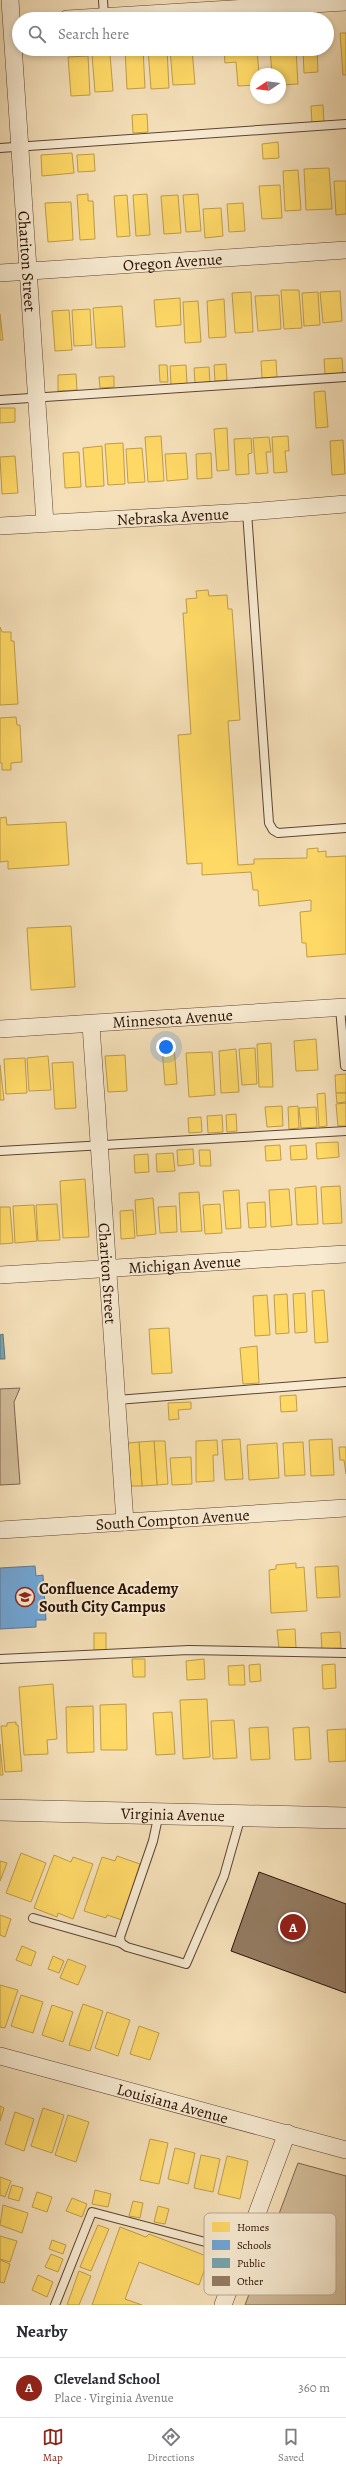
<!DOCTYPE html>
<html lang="en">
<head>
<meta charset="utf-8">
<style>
  body { margin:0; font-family:Alegreya,serif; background:#f2f2f3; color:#2b2b33 }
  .compass { position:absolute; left:250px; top:68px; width:36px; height:36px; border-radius:50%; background:#fff; box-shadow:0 2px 6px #0003; rotate:257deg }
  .you { position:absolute; left:166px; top:1047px; width:14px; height:14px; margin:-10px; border:3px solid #fff; border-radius:50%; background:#1a73e8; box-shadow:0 0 0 6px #1a73e833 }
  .badge { display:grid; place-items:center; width:26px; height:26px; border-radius:50%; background:#8f2418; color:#fff; font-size:13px; font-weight:700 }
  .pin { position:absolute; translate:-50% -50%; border:2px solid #fff; box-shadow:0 1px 4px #0006 }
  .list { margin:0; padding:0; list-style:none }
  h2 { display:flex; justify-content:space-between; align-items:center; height:52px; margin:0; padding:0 16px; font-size:17px }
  h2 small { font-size:13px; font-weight:400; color:#7c7c81 }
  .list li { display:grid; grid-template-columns:26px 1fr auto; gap:12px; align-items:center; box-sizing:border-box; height:60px; padding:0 16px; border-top:1px solid #e1e1e2 }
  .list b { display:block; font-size:15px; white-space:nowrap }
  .list p { margin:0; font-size:13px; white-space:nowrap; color:#7c7c81 }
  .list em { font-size:13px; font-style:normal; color:#7c7c81 }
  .icon { flex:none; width:22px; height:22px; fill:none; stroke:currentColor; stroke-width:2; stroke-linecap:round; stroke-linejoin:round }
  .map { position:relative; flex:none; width:346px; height:2305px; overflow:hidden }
  .search { position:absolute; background:#fff; box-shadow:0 2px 6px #0003; left:12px; right:12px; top:12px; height:44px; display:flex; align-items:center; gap:10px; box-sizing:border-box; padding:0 14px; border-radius:22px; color:#7c7c81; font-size:15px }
  .sheet { height:112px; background:#fff }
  nav { display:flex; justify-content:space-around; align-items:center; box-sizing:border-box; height:56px; border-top:1px solid #e1e1e2; background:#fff; font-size:11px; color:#7c7c81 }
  nav a { display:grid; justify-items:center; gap:2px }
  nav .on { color:#8f2418 }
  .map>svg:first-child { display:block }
  .green { fill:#d2bd9a; stroke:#7e6650 }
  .homes { fill:#ffd966; stroke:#bf9d49 }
  .schools { fill:#6fa8dc; stroke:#5a7a9c }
  .public { fill:#76a5af; stroke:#5f787c }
  .building { fill:#947c63; stroke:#2a1005 }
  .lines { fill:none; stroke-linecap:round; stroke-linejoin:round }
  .service-casing { stroke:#5d4432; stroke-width:10 }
  .minor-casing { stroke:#5d4432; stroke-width:18 }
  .tertiary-casing { stroke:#5d4432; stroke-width:22 }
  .service { stroke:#f8ebd2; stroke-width:8 }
  .minor { stroke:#f8ebd2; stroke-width:17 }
  .tertiary { stroke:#f8ebd2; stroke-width:21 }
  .labels { text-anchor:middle; stroke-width:4; stroke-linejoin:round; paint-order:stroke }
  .street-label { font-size:16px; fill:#2a1005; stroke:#f8ebd2 }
  .poi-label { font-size:16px; font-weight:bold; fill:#2a1005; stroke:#f8ebd2; text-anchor:start }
  .key { fill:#f8ebd2; stroke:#baa994; stroke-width:1 }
  .key-label { font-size:11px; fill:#2a1005 }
</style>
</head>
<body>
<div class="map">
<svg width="346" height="2305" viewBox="0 0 346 2305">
  <rect width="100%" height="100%" fill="#f5e0b9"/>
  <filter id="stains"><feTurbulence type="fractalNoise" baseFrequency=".005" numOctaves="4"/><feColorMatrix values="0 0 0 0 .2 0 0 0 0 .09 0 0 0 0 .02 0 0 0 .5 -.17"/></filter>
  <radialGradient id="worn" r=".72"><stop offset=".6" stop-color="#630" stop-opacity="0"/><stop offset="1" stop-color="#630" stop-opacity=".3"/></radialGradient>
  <!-- green -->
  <g class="green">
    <polygon points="20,1388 14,1402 20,1484 0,1485 0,1389"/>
    <polygon points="298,2163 346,2176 346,2305 245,2305"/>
  </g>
  <!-- homes -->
  <g class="homes">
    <polygon points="340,33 346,33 346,75 343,75"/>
    <polygon points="125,49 143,49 145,88 127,89"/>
    <polygon points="148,49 167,49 169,88 151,89"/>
    <polygon points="170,49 192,49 195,84 173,85"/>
    <polygon points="224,49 257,49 259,74 256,74 256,85 238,86 236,62 225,63"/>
    <polygon points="270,49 296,49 298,84 280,85 280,74 272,74"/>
    <polygon points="303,49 317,49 318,72 304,73"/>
    <polygon points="110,54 113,91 95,92 92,55"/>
    <polygon points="88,56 90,95 71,96 68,57"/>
    <polygon points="323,105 324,123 312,124 311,106"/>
    <polygon points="147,114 148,132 133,133 132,115"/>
    <polygon points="278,142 279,158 263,159 262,144"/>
    <polygon points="72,153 74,173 42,176 41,155"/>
    <polygon points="94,154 95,171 78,172 77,155"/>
    <polygon points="329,168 332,209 306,210 304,169"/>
    <polygon points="298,170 301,210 285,211 283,171"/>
    <polygon points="334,181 346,181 346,214 336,215"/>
    <polygon points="280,185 282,218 262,219 259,186"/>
    <polygon points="88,194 88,201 93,201 95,239 80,240 77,195"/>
    <polygon points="147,194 150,235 136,236 133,195"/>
    <polygon points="198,194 201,231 186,232 183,195"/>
    <polygon points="127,195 130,236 117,237 114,196"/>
    <polygon points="178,195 181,233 164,234 161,196"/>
    <polygon points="71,202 73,240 48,242 45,203"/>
    <polygon points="243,203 245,231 229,232 227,204"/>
    <polygon points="221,208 223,236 205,238 203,209"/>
    <polygon points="281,290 299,290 302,328 284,329"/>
    <polygon points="340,291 342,321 323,323 320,292"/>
    <polygon points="251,292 253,332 235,333 232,293"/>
    <polygon points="318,292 320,325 304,326 302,293"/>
    <polygon points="279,295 281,329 258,331 255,296"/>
    <polygon points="180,298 181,325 156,327 154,300"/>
    <polygon points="224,299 226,337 209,338 207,301"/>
    <polygon points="198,301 201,342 185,343 183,302"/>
    <polygon points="122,306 125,347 96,348 93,308"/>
    <polygon points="90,309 92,345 74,346 72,310"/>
    <polygon points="69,310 72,350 55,351 52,311"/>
    <polygon points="0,314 3,340 0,340"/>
    <polygon points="342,358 343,373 325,374 324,359"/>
    <polygon points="276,360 277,377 262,378 261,361"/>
    <polygon points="226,364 227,380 215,381 214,365"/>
    <polygon points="159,365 167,365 168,382 160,382"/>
    <polygon points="186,365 187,384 171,385 170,366"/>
    <polygon points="209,367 210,382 195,383 194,368"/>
    <polygon points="76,374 77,390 58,391 58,375"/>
    <polygon points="114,376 114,387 100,388 99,377"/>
    <polygon points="325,391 328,427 316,428 314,392"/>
    <polygon points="0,408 15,408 15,422 0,423"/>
    <polygon points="227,428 229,470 217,471 214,429"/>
    <polygon points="161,436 164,481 148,482 145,437"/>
    <polygon points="288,436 289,451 285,451 287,472 274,473 272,437"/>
    <polygon points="269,437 271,452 266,452 268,473 256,474 253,438"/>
    <polygon points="251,438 252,453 248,454 249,474 236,475 234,439"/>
    <polygon points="343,440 345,474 332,475 330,441"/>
    <polygon points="123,443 125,484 108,485 105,444"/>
    <polygon points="102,446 104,486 86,487 83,448"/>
    <polygon points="142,448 145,482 128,483 126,449"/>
    <polygon points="79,452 81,487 65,488 63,453"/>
    <polygon points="186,453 188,479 167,481 165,454"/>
    <polygon points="211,453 212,478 197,479 196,454"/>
    <polygon points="15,456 18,493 2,494 0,457"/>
    <polygon points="208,590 209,596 227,595 228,609 232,609 240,720 228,721 238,865 254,864 254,859 307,858 307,849 318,848 318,852 326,851 326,857 346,856 346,954 307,957 306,943 302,943 300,912 311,911 311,900 259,906 258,890 253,890 251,872 202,875 202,863 187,864 178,735 191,734 183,613 187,613 186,599 197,598 196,591"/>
    <polygon points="0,627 2,632 11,632 11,641 14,641 18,704 0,705"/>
    <polygon points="16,717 17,725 20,725 22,762 11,763 11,770 2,770 2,763 0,763 0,718"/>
    <polygon points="6,817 7,825 66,822 69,865 8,869 8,861 0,862 0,818"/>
    <polygon points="71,926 75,987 31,990 27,928"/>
    <polygon points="316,1039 318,1070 296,1071 294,1041"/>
    <polygon points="271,1043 273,1087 259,1087 257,1044"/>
    <polygon points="174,1047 177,1084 165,1085 162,1048"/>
    <polygon points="255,1048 257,1084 242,1085 239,1049"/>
    <polygon points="236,1049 239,1092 221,1093 219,1051"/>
    <polygon points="212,1052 215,1095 189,1097 186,1053"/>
    <polygon points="125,1055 127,1091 108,1092 105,1056"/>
    <polygon points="48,1056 51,1090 29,1091 27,1058"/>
    <polygon points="25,1058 27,1093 6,1094 4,1059"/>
    <polygon points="73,1062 76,1108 55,1109 52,1063"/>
    <polygon points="0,1065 4,1100 0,1100"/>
    <polygon points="346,1074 346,1093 336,1093 335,1075"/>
    <polygon points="325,1093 327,1126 319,1127 317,1094"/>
    <polygon points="336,1093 346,1093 346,1102 337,1103"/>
    <polygon points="346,1103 346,1126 338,1126 336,1104"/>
    <polygon points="282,1106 283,1126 267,1127 265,1107"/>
    <polygon points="298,1106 299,1128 289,1129 288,1107"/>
    <polygon points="316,1107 317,1127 301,1128 299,1108"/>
    <polygon points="236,1114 237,1131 227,1132 226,1115"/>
    <polygon points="222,1115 223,1132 208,1133 207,1116"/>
    <polygon points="201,1117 202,1132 189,1133 188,1118"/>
    <polygon points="338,1142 339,1157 317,1159 316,1143"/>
    <polygon points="280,1145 281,1160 266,1161 265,1146"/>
    <polygon points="306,1145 307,1159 291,1160 290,1146"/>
    <polygon points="193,1149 194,1164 178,1166 177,1150"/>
    <polygon points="199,1150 210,1150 211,1166 200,1166"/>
    <polygon points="173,1153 175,1171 157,1172 156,1154"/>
    <polygon points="148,1154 149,1172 135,1173 134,1155"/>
    <polygon points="85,1179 89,1237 63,1238 60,1181"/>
    <polygon points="316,1186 318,1224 297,1225 295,1188"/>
    <polygon points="340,1186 342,1223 323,1224 321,1187"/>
    <polygon points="289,1189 292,1225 271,1227 269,1190"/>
    <polygon points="239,1190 241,1228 226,1229 223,1191"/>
    <polygon points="199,1192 202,1231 181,1232 179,1193"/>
    <polygon points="153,1198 156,1234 137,1236 135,1200"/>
    <polygon points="265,1202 266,1227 249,1228 247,1203"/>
    <polygon points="57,1204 60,1240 38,1241 36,1205"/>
    <polygon points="220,1204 222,1233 205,1234 203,1205"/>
    <polygon points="34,1205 37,1241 15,1243 13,1206"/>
    <polygon points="176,1206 177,1232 160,1233 158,1207"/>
    <polygon points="0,1207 10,1207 13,1243 0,1244"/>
    <polygon points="133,1210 135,1238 121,1239 120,1211"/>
    <polygon points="324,1290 328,1342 315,1343 312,1291"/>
    <polygon points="305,1293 307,1332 295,1333 293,1294"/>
    <polygon points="287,1294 289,1333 276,1334 274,1295"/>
    <polygon points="267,1295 270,1335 255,1336 253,1296"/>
    <polygon points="169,1328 172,1373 152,1374 149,1329"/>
    <polygon points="257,1346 259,1383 243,1384 240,1348"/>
    <polygon points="296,1395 297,1411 281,1412 280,1396"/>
    <polygon points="191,1402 191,1409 178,1410 179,1419 169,1420 168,1403"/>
    <polygon points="240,1439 243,1479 225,1480 222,1440"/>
    <polygon points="332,1439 334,1475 311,1476 309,1440"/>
    <polygon points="217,1440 218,1455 213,1455 214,1481 196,1482 196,1441"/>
    <polygon points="154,1441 165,1441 168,1484 157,1485"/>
    <polygon points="154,1441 157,1485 142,1486 139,1442"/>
    <polygon points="139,1442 142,1486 131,1486 128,1443"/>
    <polygon points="303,1442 305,1475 285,1476 283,1443"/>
    <polygon points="277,1443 279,1478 249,1480 247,1445"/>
    <polygon points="339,1447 346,1447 346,1474 344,1460 340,1460"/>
    <polygon points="191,1457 192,1484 172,1485 170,1458"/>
    <polygon points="296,1563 296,1568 304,1567 307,1611 271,1613 269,1570 276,1569 276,1565"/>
    <polygon points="338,1566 340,1597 317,1598 315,1567"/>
    <polygon points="295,1629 296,1648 279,1649 277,1630"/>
    <polygon points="340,1632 341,1648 322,1649 321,1633"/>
    <rect x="94" y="1633" width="12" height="17"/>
    <polygon points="132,1659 145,1659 145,1677 133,1677"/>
    <polygon points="204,1659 205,1679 187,1680 186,1661"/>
    <polygon points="260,1664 261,1681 250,1682 249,1665"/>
    <polygon points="335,1664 336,1688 323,1689 322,1665"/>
    <polygon points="244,1665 245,1685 229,1685 228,1666"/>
    <polygon points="53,1684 57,1739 47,1740 48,1754 24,1755 19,1687"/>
    <polygon points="207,1699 210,1757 183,1759 180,1700"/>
    <polygon points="126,1704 127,1750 101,1750 100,1705"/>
    <polygon points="93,1706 94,1752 67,1753 66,1707"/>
    <polygon points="172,1712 175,1754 156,1755 153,1713"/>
    <polygon points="234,1720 237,1758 213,1759 211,1721"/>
    <polygon points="16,1722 16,1725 18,1725 22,1771 5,1772 1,1726 7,1726 7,1723"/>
    <polygon points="268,1727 270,1759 251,1760 249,1728"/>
    <polygon points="309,1727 311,1759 295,1760 293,1728"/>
    <polygon points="346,1729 346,1761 329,1762 327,1730"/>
    <polygon points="0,1744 3,1775 0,1775"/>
    <polygon points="21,1853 46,1863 31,1902 6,1893"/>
    <polygon points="54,1855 71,1862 73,1857 93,1864 73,1919 58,1913 57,1917 34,1908"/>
    <polygon points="117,1856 140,1864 122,1920 107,1915 106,1918 84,1911 102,1857 115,1861"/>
    <polygon points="0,1861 7,1863 0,1881"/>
    <polygon points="0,1915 11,1919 5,1937 0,1935"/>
    <polygon points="22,1946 36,1952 31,1966 16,1960"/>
    <polygon points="53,1956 64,1961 59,1973 48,1969"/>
    <polygon points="68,1959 86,1966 78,1985 60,1978"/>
    <polygon points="0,1985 18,1990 5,2028 0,2027"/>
    <polygon points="21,1995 43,2002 33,2033 11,2026"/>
    <polygon points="83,2004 103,2011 90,2051 69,2045"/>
    <polygon points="52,2005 73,2012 63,2042 42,2035"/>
    <polygon points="107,2012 130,2020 118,2056 95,2048"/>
    <polygon points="139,2026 159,2033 150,2060 130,2054"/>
    <polygon points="0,2106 4,2108 0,2121"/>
    <polygon points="43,2108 64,2115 52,2153 31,2146"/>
    <polygon points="15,2112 34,2119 24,2151 5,2144"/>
    <polygon points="68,2115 89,2122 76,2162 55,2155"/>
    <polygon points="150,2139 168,2143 159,2184 140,2180"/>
    <polygon points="175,2148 195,2153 188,2184 168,2179"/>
    <polygon points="201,2155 220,2159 213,2192 194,2188"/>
    <polygon points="227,2156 248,2161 240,2199 218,2194"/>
    <polygon points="0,2177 11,2181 5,2197 0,2195"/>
    <polygon points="12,2185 23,2188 19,2201 8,2198"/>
    <polygon points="95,2190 111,2194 108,2207 92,2204"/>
    <polygon points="37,2192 52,2197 47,2212 32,2207"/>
    <polygon points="72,2198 87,2204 82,2217 66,2211"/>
    <polygon points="133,2201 143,2203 140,2218 129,2216"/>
    <polygon points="3,2205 28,2213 22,2233 0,2225"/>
    <polygon points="158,2206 169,2209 165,2224 154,2222"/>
    <polygon points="98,2225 109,2229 91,2271 80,2267"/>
    <polygon points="120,2227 146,2237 149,2234 209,2257 199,2285 139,2262 125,2299 142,2305 92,2305"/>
    <polygon points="0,2236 17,2241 10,2262 0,2259"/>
    <polygon points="52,2240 66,2245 63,2254 49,2249"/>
    <polygon points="51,2254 63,2259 58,2272 45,2267"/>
    <polygon points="0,2260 10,2264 4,2283 0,2282"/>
    <polygon points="79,2271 91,2276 79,2305 67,2305"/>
    <polygon points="38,2275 53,2282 47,2297 32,2290"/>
  </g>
  <!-- schools -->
  <polygon class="schools" points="35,1566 36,1576 43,1575 46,1620 36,1620 36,1627 0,1629 0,1568"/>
  <!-- public -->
  <polygon class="public" points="3,1334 5,1359 0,1359 0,1335"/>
  <!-- building -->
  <polygon class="building" points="259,1872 346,1904 346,1993 231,1951"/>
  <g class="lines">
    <defs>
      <g id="service">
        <polyline points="103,0 104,16"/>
        <polyline points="0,148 346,124"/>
        <polyline points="0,400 346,377"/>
        <polyline points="247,512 269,823 273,830 278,833 346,828"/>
        <polyline points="340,1008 345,1066"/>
        <polyline points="0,1151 346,1131"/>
        <polyline points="117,1400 346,1382"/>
        <polyline points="0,1659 189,1650 346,1653"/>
        <polyline points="159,1813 153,1841 120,1937 121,1943 127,1947 186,1964 224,1876 241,1816"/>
        <polyline points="33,1918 121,1943"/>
        <polyline points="55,2305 92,2212 243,2252"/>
      </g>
      <g id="minor">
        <path id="s1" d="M10 0 45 523"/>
        <polyline points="67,19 346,2"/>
        <path id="s2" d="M0 273 346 250"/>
        <path id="s3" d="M0 526 247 512 346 504"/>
        <path id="s4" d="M91 1025 125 1522"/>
        <path id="s5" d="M0 1029 346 1007"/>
        <path id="s6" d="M0 1275 346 1254"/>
        <path id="s7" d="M0 1530 346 1508"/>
        <path id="s8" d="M0 2056 346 2150"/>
        <polyline points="223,2305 287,2133"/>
      </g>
      <g id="tertiary">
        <path id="s9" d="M0 1810 346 1818"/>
      </g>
    </defs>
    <!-- service casing -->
    <use href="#service" class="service-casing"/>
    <!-- minor casing -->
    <use href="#minor" class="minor-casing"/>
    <!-- tertiary casing -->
    <use href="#tertiary" class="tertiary-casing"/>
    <!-- service -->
    <use href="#service" class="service"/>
    <!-- minor -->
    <use href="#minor" class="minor"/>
    <!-- tertiary -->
    <use href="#tertiary" class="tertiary"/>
  </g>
  <!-- icons -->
  <defs>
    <symbol id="school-ring" viewBox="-11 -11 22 22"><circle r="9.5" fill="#f8ebd2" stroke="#8f2418" stroke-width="1.5"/><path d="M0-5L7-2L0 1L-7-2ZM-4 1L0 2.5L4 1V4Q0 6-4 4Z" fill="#8f2418"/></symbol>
  </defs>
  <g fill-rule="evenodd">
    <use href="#school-ring" x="14" y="1586" width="22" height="22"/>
  </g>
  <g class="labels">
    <!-- street labels -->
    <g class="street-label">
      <text dy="6" stroke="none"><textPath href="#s1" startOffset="262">Chariton Street</textPath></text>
      <text dy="6" stroke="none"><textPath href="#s2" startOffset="173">Oregon Avenue</textPath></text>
      <text dy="6" stroke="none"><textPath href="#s3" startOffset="173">Nebraska Avenue</textPath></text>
      <text dy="6" stroke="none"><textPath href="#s5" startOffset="173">Minnesota Avenue</textPath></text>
      <text dy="6" stroke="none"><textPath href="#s6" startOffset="185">Michigan Avenue</textPath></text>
      <text dy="6" stroke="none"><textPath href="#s4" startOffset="249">Chariton Street</textPath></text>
      <text dy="6" stroke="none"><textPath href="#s7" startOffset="173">South Compton Avenue</textPath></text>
      <text dy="6" stroke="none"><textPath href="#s9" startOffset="173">Virginia Avenue</textPath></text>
      <text dy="6" stroke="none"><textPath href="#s8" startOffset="179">Louisiana Avenue</textPath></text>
    </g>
    <!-- poi labels -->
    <g class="poi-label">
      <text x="39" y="1594">Confluence Academy<tspan x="39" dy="18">South City Campus</tspan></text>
    </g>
  </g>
  <!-- legend -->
  <rect x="204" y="2213" width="132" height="82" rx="6" class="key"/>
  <rect x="212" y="2222" width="18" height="10" fill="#ffd966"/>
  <rect x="212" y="2240" width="18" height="10" fill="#6fa8dc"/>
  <rect x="212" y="2258" width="18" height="10" fill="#76a5af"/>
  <rect x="212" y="2276" width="18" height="10" fill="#947c63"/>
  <g class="key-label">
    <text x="237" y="2231">Homes</text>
    <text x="237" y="2249">Schools</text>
    <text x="237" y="2267">Public</text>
    <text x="237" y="2285">Other</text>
  </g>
  <rect width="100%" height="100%" filter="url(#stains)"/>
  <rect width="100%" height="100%" fill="url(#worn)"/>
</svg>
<svg class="compass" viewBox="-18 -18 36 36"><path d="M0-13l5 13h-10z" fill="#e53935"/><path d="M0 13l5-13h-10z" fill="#7c7c81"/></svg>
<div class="you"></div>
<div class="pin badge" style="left:293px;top:1927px">A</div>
<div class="search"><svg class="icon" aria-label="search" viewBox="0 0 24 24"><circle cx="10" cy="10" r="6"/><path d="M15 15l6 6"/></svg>Search here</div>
</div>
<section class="sheet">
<h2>Nearby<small></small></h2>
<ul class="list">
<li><span class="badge">A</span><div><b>Cleveland School</b><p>Place · Virginia Avenue</p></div><em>360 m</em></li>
</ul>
</section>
<nav>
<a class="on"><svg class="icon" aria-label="map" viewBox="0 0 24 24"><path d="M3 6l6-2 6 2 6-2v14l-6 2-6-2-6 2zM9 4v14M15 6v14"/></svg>Map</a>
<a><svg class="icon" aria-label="directions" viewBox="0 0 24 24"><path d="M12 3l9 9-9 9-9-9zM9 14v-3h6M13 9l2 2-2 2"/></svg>Directions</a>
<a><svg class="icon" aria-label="saved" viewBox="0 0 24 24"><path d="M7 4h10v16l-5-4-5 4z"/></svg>Saved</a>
</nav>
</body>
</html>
